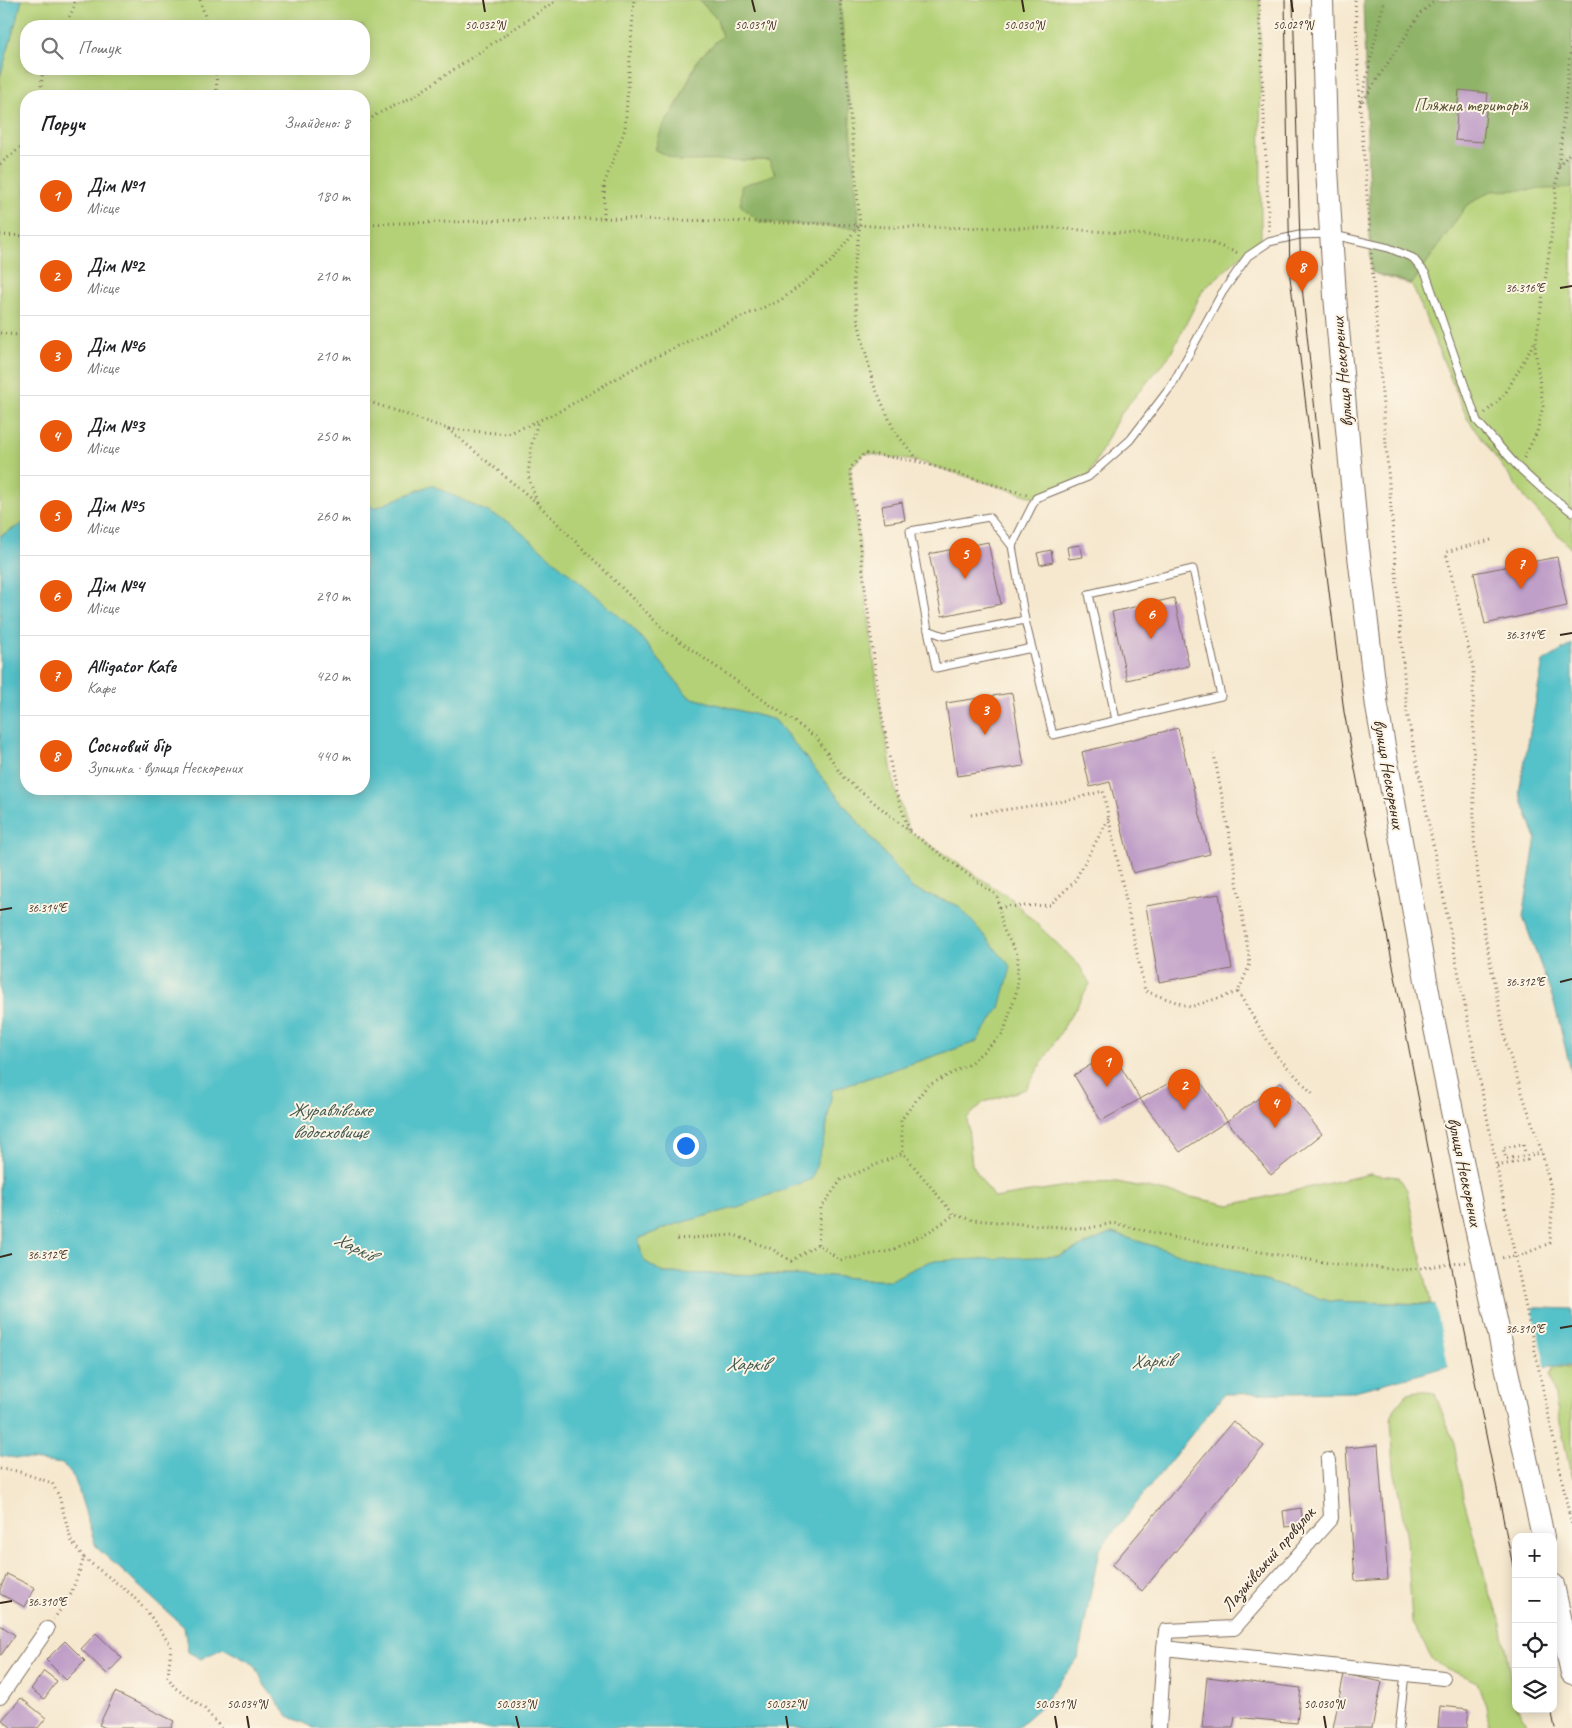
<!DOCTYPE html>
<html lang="uk">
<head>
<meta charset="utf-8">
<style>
  body { margin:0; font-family:Caveat,sans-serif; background:#f2f2f2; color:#202124 }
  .controls { position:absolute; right:15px; bottom:15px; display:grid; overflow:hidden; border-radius:10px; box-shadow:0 2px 12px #0003 }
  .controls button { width:45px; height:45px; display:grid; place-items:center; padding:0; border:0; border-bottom:1px solid #e0e0e0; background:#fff; color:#202124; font:25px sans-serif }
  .you { position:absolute; left:685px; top:1145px; width:18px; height:18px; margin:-12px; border:4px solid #fff; border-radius:50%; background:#1a73e8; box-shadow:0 0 0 8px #1a73e833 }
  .badge { display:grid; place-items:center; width:32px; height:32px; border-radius:50%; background:#ea580c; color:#fff; font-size:16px; font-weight:700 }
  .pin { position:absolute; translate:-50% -41px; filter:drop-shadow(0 1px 2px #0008) }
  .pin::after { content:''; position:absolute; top:26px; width:18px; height:15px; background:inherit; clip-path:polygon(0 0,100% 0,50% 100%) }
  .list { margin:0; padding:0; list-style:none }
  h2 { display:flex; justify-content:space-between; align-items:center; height:65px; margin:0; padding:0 20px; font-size:21px }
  h2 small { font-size:16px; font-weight:400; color:#757577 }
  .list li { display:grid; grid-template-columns:32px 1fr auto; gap:15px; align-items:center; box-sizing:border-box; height:80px; padding:0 20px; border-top:1px solid #e0e0e0 }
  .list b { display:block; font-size:19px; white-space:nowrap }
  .list p { margin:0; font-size:16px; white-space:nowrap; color:#757577 }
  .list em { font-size:16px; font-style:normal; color:#757577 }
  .icon { flex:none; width:28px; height:28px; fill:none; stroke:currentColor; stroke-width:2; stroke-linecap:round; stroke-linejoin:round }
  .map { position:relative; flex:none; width:1572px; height:1728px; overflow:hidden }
  .search { position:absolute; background:#fff; box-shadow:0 2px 12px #0003; left:20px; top:20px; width:350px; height:55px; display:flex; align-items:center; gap:12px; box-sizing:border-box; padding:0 18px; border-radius:20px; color:#757577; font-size:19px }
  .panel { position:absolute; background:#fff; box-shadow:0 2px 12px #0003; left:20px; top:90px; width:350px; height:705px; border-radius:20px }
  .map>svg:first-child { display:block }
  .green { fill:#b4d177; stroke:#787e4a; fill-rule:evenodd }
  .forest { fill:#8fb368; stroke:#656e43 }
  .water { fill:#54c1c9; stroke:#487674 }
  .pier { fill:#f6e8cf }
  .building { fill:#bf9ec8 }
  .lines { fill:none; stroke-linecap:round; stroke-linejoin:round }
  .lane-casing { stroke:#7c6c5c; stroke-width:9 }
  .street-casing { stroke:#7c6c5c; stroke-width:16 }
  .primary-casing { stroke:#7c6c5c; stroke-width:24 }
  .path { stroke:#7c6c5c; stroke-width:3; stroke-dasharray:1 4; stroke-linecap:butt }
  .lane { stroke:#fff; stroke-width:7 }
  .street { stroke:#fff; stroke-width:14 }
  .primary { stroke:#fff; stroke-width:22 }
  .tram { stroke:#3b2a1e; stroke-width:1 }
  .primary-bridge-casing { stroke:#7c6c5c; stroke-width:24; stroke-linecap:butt }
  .path-bridge { stroke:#7c6c5c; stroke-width:3; stroke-dasharray:1 4; stroke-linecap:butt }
  .primary-bridge { stroke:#fff; stroke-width:22 }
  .ticks { fill:none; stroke:#3b2a1e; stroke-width:2 }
  .labels { text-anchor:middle; stroke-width:4; stroke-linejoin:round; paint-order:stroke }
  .park-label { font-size:18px; fill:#595434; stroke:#fcf5e5 }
  .street-label { font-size:18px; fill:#3b2a1e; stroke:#fcf5e5 }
  .water-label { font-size:19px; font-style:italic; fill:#425751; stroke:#fcf5e5 }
  .ticks-label { font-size:12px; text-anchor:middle; fill:#3b2a1e; stroke:#fcf5e5; stroke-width:4; stroke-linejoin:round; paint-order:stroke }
</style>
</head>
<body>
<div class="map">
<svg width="1572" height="1728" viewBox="0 0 1572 1728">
  <rect width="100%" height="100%" fill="#fcf5e5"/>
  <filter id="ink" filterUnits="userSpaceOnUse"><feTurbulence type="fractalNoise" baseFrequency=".02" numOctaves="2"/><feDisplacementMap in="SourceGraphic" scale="10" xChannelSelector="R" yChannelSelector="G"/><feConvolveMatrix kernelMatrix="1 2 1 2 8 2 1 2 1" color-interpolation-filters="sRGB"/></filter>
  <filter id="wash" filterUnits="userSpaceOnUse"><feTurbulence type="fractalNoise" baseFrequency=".0096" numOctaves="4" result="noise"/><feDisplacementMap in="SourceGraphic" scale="20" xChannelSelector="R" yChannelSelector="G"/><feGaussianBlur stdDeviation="1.12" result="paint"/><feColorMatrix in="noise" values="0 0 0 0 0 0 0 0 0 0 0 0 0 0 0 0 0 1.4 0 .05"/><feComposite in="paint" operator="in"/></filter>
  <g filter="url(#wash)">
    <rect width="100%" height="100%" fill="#f6e8cf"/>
    <!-- green -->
    <g class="green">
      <path d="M22 0H699L717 19 722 36 698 59 679 101 661 130 751 160H770L775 174 760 222 859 225 840 0H1260L1261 238 1203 290 1170 355 1120 414 1088 477 1036 498 920 462 865 453 850 468 879 699 895 789 909 831 1010 898 1079 965 1090 984 1026 1089 984 1102 967 1118 972 1165 994 1198 1078 1184 1117 1182 1230 1205 1370 1174 1399 1177 1407 1190 1431 1304 1328 1301 1112 1233 1059 1256 888 1281 830 1276 663 1273 643 1260 638 1239 670 1226 825 1137 832 1090 976 1042 959 906 913 889 775 720 689 697 633 628 431 485 375 508 364 503V96H26V522L0 536V77ZM26 26H364V69H26Z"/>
      <polygon points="1572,0 1572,550 1526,499 1467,418 1412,285 1376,274"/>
      <polygon points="1554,1367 1572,1368 1572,1479 1550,1374"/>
      <polygon points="1417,1391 1427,1391 1435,1394 1454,1443 1463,1497 1487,1585 1501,1624 1516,1709 1519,1709 1529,1728 1490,1728 1486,1706 1477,1682 1439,1665 1432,1658 1412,1623 1407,1539 1394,1468 1391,1419 1394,1410 1401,1401 1408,1393"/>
    </g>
    <!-- forest -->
    <g class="forest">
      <polygon points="699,0 840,0 859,228 760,222 741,206 741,186 775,174 769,160 679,161 655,150 661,130 679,101 698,59 722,36 717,19"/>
      <polygon points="1363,0 1572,0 1572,188 1491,191 1466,206 1412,284 1371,272"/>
    </g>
    <!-- water -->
    <g class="water">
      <polygon points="0,0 22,0 0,77"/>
      <polygon points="431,485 509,522 633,628 689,697 775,720 913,889 959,906 1011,967 1000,1008 976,1042 832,1090 825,1137 812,1179 738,1207 670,1226 638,1239 643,1260 663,1273 830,1276 888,1281 930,1261 1059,1256 1112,1233 1328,1301 1572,1309 1572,1366 1446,1367 1351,1392 1224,1394 1099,1550 1078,1658 1041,1706 1016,1728 314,1728 288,1716 265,1686 255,1665 223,1648 201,1659 188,1652 184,1627 96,1547 75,1479 63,1464 0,1456 0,536 26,522 26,789 364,789 364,503 375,508"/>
      <polygon points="1572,644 1572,1075 1554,1002 1523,917 1536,838 1519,792 1543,662"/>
    </g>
    <!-- pier -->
    <polygon class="pier" points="1435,1302 1532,1306 1546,1369 1449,1370"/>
    <g id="blocks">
      <!-- building -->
      <g class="building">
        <polygon points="1459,90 1488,93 1483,142 1455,140"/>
        <polygon points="902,502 905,520 885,523 882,506"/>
        <polygon points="988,542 1001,604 942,616 929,554"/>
        <polygon points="1080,545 1083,557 1069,559 1067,547"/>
        <polygon points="1051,550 1053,562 1040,565 1037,553"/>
        <polygon points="1557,557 1567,606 1485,624 1474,573"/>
        <polygon points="1174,598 1189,666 1127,680 1112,612"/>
        <polygon points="1012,693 1024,766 957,776 946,703"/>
        <polygon points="1178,728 1210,854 1133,873 1110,782 1090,787 1082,752"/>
        <polygon points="1219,894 1232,969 1159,982 1146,906"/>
        <polygon points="1112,1052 1140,1099 1101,1121 1074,1075"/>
        <polygon points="1193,1070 1227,1121 1281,1082 1322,1134 1271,1175 1227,1121 1180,1152 1140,1099"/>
        <polygon points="1233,1421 1264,1446 1142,1591 1112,1565"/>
        <polygon points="1378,1445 1388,1579 1355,1581 1346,1448"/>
        <polygon points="1301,1508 1303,1525 1285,1527 1283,1511"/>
        <polygon points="7,1574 35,1588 25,1607 0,1594 0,1589"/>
        <polygon points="0,1625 15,1635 1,1655 0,1655"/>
        <polygon points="96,1633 122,1658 107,1674 81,1649"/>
        <polygon points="65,1641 85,1661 66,1680 46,1660"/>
        <polygon points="44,1671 57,1681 44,1699 31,1689"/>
        <polygon points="1344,1674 1382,1682 1372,1728 1333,1728"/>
        <polygon points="1207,1677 1301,1688 1297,1723 1235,1717 1233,1728 1202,1728"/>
        <polygon points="115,1692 174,1721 171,1728 106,1728 99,1725"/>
        <polygon points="21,1698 46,1718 38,1728 12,1728 2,1720"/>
        <polygon points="1440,1706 1469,1709 1467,1728 1438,1728"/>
      </g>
    </g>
  </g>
  <g filter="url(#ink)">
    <use href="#blocks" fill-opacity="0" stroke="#7c6c5c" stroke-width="1"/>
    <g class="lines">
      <defs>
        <g id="lane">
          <polyline points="1012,546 989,517 910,531 928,630 944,636 1025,620"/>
          <polyline points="928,630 936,668 1032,648"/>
          <polyline points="1116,720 1089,594 1193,569 1221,696 1053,735 1025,620 1012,546 1036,498 1088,477 1130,440 1172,385 1222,293 1248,256 1269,242 1299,235 1330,234 1389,248 1413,258 1426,274 1477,421 1518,467 1542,489 1572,512"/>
          <polyline points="1399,1728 1405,1674"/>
        </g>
        <g id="street">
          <polyline points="1164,1648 1166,1631 1234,1628 1331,1518 1328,1460"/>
          <polyline points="0,1697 47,1629"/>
          <polyline points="1159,1728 1164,1648 1443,1678"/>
        </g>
        <g id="primary">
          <polyline points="1322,0 1327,169 1335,296 1357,539 1377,707 1431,1008 1473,1214"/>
          <polyline points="1539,1518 1543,1537"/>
          <polyline points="1553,1585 1572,1673"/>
        </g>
      </defs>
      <!-- lane casing -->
      <use href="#lane" class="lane-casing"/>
      <!-- street casing -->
      <use href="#street" class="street-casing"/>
      <!-- primary casing -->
      <use href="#primary" class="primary-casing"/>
      <!-- path -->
      <g class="path">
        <polyline points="200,0 208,26"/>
        <polyline points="840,0 860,225 853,275 857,317 873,383 895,432 920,462"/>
        <polyline points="1259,0 1269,232"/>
        <polyline points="1355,0 1360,106 1370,234"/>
        <polyline points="65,26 74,7 75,0"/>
        <polyline points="216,69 217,96"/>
        <polyline points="40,96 43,69"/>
        <polyline points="1361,102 1384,0"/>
        <polyline points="1360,105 1421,13 1436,0"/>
        <polyline points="364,124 377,114 413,97 557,0"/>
        <polyline points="0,164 26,143"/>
        <polyline points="1559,167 1572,150"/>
        <polyline points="604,218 604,184 625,129 634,0"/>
        <polyline points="364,224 604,218 860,225 885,227 1054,228 1201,239 1238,253"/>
        <polyline points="0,235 26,236"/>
        <polyline points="1371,253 1407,713 1505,1208"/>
        <polyline points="0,333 26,336"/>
        <polyline points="364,400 448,429 508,434 558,412 643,363 705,333 781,300 832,261 859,225"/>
        <polyline points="1485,413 1505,394 1535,341"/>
        <polyline points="448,429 537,503 664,630 817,738 844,778 909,831 997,896 1003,929 1018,956 1017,990 1003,1034 968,1065 927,1086 901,1120 903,1153 954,1215 973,1220 1085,1229 1113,1223 1180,1239 1335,1264 1404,1270 1467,1262"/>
        <polyline points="1524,458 1537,432 1543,406 1535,349 1551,239 1572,35"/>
        <polyline points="537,502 528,476 531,447 538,421"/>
        <polyline points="1491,540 1446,552 1473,667 1474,839 1484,931 1507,1047 1542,1153 1553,1197 1550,1243 1522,1255 1500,1258"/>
        <polyline points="971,815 1070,800 1103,791 1145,991 1190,1007 1238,992 1250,964 1232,850 1214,754"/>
        <polyline points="909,830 895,789 879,699 850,468 865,453 920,462 1027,495"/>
        <polyline points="999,907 1050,905 1074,882 1109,818"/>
        <polyline points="1238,992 1277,1056 1313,1094"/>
        <polyline points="1497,1166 1527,1160 1523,1144 1503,1148 1506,1159 1542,1153"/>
        <polyline points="677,1239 734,1235 772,1249 791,1261 818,1244 840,1260 890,1251 932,1230 954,1215"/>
        <polyline points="818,1244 821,1208 841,1180 903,1153"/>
        <polyline points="0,1469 17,1471 52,1483 59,1496 71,1540 84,1558 71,1594 54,1619"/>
        <polyline points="1569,1513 1572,1525"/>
        <polyline points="84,1558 131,1594 149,1614 171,1646 168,1677 174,1687 204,1708 221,1728"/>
      </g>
      <!-- lane -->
      <use href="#lane" class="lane"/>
      <!-- street -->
      <use href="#street" class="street"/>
      <!-- primary -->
      <use href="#primary" class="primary"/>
      <!-- tram -->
      <g class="tram">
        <polyline points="1285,0 1290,277 1344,712 1442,1220 1516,1581"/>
        <polyline points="1293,0 1301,277 1319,449"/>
        <polyline points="1551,1709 1555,1728"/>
      </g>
      <defs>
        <polyline id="primary-bridge" points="1473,1214 1539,1518"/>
      </defs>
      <!-- primary-bridge casing -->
      <use href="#primary-bridge" class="primary-bridge-casing"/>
      <!-- path-bridge -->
      <polyline class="path-bridge" points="1505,1208 1569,1513"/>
      <!-- primary-bridge -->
      <use href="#primary-bridge" class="primary-bridge"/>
    </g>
  </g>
  <!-- ticks -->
  <path class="ticks" d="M483 0 485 12M752 0 755 12M1022 0 1024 12M1291 0 1293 12M1560 288 1572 286M1560 635 1572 633M0 910 12 908M1560 982 1572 979M0 1257 12 1254M1560 1328 1572 1326M0 1603 12 1601M247 1716 249 1728M516 1716 519 1728M786 1716 788 1728M1055 1716 1057 1728M1324 1716 1326 1728"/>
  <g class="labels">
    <!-- park labels -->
    <g class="park-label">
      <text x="1471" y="111">Пляжна територія</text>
    </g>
    <!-- street labels -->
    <g class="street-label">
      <text transform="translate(1342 372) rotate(-95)" y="6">вулиця Нескорених</text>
      <text transform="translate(1389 774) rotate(80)" y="6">вулиця Нескорених</text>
      <text transform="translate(1465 1172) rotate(78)" y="6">вулиця Нескорених</text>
      <text transform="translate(1268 1559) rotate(-49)" y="6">Лазьківський провулок</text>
    </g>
    <!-- water labels -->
    <g class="water-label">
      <text x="330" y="1116">Журавлівське<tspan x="330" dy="22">водосховище</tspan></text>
      <text transform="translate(355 1246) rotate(27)" y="7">Харків</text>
      <text transform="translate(1152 1360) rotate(-3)" y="7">Харків</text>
      <text x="747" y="1370">Харків</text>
    </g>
  </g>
  <g class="ticks-label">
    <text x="485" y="29">50.032°N</text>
    <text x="755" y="29">50.031°N</text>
    <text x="1024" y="29">50.030°N</text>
    <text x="1293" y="29">50.029°N</text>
    <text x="1525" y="292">36.316°E</text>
    <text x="1525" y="639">36.314°E</text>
    <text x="47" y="912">36.314°E</text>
    <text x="1525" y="986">36.312°E</text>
    <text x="47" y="1259">36.312°E</text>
    <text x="1525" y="1333">36.310°E</text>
    <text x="47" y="1606">36.310°E</text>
    <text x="247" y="1708">50.034°N</text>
    <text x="516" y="1708">50.033°N</text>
    <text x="786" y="1708">50.032°N</text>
    <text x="1055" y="1708">50.031°N</text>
    <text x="1324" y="1708">50.030°N</text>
  </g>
</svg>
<div class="controls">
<button>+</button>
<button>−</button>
<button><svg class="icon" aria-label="locate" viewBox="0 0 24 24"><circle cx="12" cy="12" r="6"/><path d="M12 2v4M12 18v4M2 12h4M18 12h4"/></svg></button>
<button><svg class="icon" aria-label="layers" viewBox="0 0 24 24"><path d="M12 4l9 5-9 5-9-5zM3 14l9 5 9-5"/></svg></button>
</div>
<div class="you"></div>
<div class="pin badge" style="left:1107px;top:1087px">1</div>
<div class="pin badge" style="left:1184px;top:1110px">2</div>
<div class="pin badge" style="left:985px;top:735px">3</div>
<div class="pin badge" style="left:1275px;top:1128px">4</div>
<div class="pin badge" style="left:965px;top:579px">5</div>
<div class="pin badge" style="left:1151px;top:639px">6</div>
<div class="pin badge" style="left:1521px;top:589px">7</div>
<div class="pin badge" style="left:1302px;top:292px">8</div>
<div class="search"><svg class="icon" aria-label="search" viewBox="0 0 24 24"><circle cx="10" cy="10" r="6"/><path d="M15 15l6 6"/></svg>Пошук</div>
<section class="panel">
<h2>Поруч<small>Знайдено: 8</small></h2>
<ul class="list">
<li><span class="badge">1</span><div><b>Дім №1</b><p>Місце</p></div><em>180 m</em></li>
<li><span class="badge">2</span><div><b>Дім №2</b><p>Місце</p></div><em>210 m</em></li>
<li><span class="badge">3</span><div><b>Дім №6</b><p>Місце</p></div><em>210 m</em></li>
<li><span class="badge">4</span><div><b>Дім №3</b><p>Місце</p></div><em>250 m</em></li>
<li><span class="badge">5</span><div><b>Дім №5</b><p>Місце</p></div><em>260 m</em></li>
<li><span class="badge">6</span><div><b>Дім №4</b><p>Місце</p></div><em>290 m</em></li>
<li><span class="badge">7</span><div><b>Alligator Kafe</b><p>Кафе</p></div><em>420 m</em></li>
<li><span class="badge">8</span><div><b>Сосновий бір</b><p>Зупинка · вулиця Нескорених</p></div><em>440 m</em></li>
</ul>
</section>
</div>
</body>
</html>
